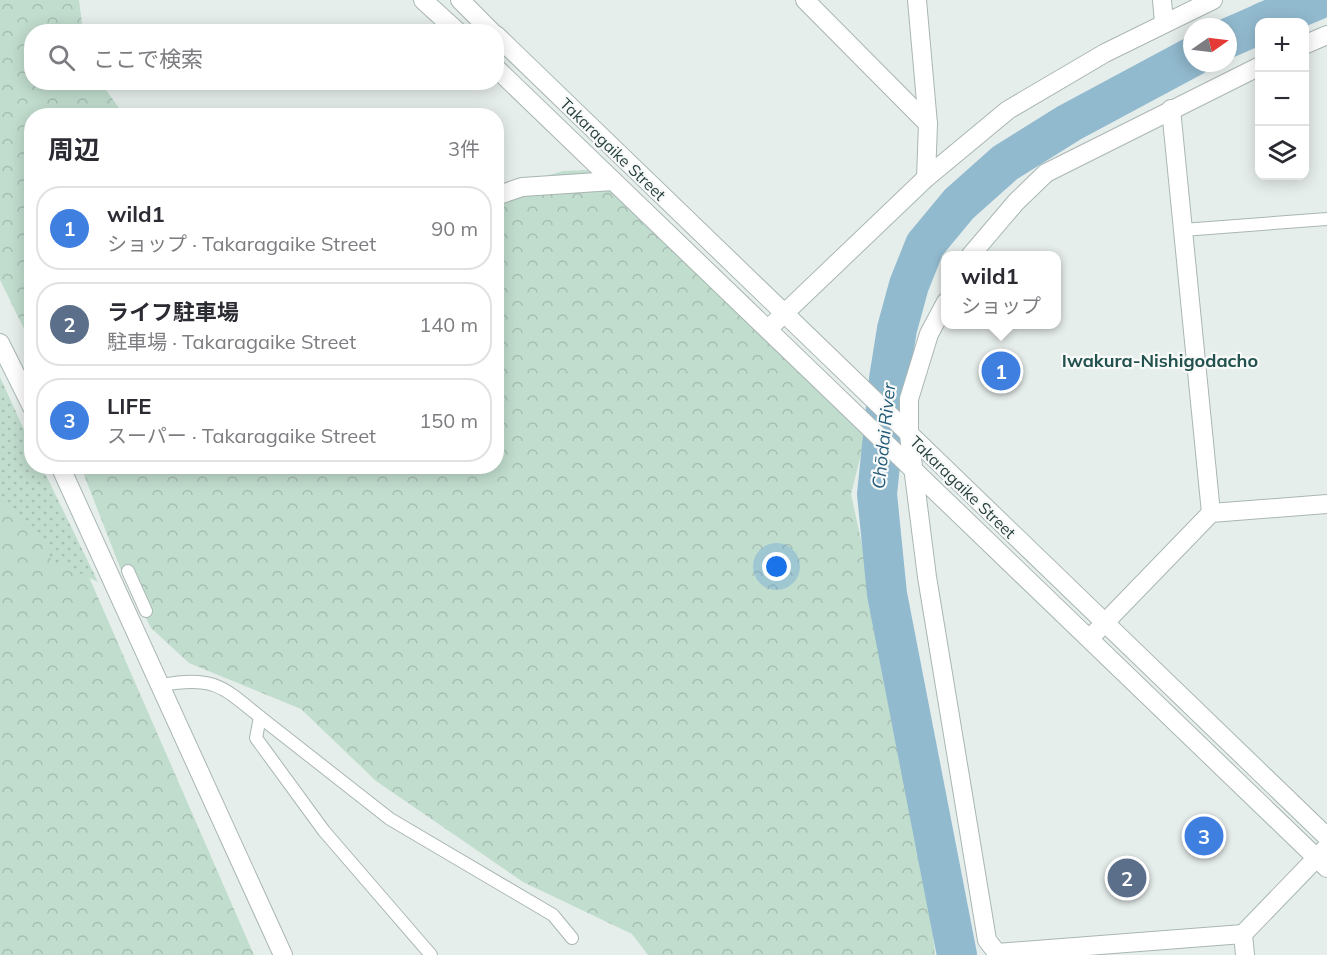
<!DOCTYPE html>
<html lang="ja">
<head>
<meta charset="utf-8">
<style>
  body { margin:0; font-family:Mulish,"Noto Sans JP",sans-serif; background:#f7f7f7; color:#2b2b33 }
  .controls { position:absolute; right:18px; top:18px; display:grid; overflow:hidden; border-radius:12px; box-shadow:0 3px 15px #0003 }
  .controls button { width:54px; height:54px; display:grid; place-items:center; padding:0; border:0; border-bottom:2px solid #e1e1e2; background:#fff; color:#2b2b33; font:30px sans-serif }
  .compass { position:absolute; left:1183px; top:18px; width:54px; height:54px; border-radius:50%; background:#fff; box-shadow:0 3px 15px #0003; rotate:76deg }
  .you { position:absolute; left:777px; top:567px; width:21px; height:21px; margin:-15px; border:4px solid #fff; border-radius:50%; background:#1a73e8; box-shadow:0 0 0 9px #1a73e833 }
  .badge { display:grid; place-items:center; width:39px; height:39px; border-radius:50%; background:#81604b; color:#fff; font-size:20px; font-weight:700 }
  .pin { position:absolute; translate:-50% -50%; border:3px solid #fff; box-shadow:0 2px 6px #0006 }
  .popup { position:absolute; left:941px; top:251px; width:120px; height:78px; box-sizing:border-box; display:grid; place-content:center; border-radius:12px; background:#fff; filter:drop-shadow(0 2px 4px #0005); font-size:20px; white-space:nowrap; color:#7c7c81 }
  .popup b { font-size:22px; color:#2b2b33 }
  .popup::after { content:''; position:absolute; left:50%; top:100%; margin-left:-12px; border:12px solid transparent; border-top-color:#fff }
  .list { margin:0; padding:0; list-style:none }
  h2 { display:flex; justify-content:space-between; align-items:center; height:78px; margin:0; padding:0 24px; font-size:26px }
  h2 small { font-size:20px; font-weight:400; color:#7c7c81 }
  .list li { display:grid; grid-template-columns:39px 1fr auto; gap:18px; align-items:center; box-sizing:border-box; height:84px; margin:0 12px 12px; padding:0 12px; border:2px solid #e1e1e2; border-radius:24px }
  .list b { display:block; font-size:22px; white-space:nowrap }
  .list p { margin:0; font-size:20px; white-space:nowrap; color:#7c7c81 }
  .list em { font-size:20px; font-style:normal; color:#7c7c81 }
  .icon { flex:none; width:33px; height:33px; fill:none; stroke:currentColor; stroke-width:2; stroke-linecap:round; stroke-linejoin:round }
  .map { position:relative; flex:none; width:1327px; height:955px; overflow:hidden }
  .search { position:absolute; background:#fff; box-shadow:0 3px 15px #0003; left:24px; top:24px; width:480px; height:66px; display:flex; align-items:center; gap:15px; box-sizing:border-box; padding:0 21px; border-radius:24px; color:#7c7c81; font-size:22px }
  .panel { position:absolute; background:#fff; box-shadow:0 3px 15px #0003; left:24px; top:108px; width:480px; height:366px; border-radius:24px }
  .map>svg:first-child { display:block }
  .forest { fill:url(#forest-crowns) }
  .park { fill:url(#park-dots) }
  .lines { fill:none; stroke-linecap:round; stroke-linejoin:round }
  .river { stroke:#92bacf; stroke-width:40 }
  .service-casing { stroke:#a9b6b4; stroke-width:14 }
  .minor-casing { stroke:#a9b6b4; stroke-width:20 }
  .tertiary-casing { stroke:#a9b6b4; stroke-width:20 }
  .service { stroke:#fff; stroke-width:12 }
  .minor { stroke:#fff; stroke-width:18 }
  .tertiary { stroke:#fff; stroke-width:18 }
  .labels { text-anchor:middle; stroke-width:4.5; stroke-linejoin:round; paint-order:stroke }
  .street-label { font-size:16px; fill:#263f3d; stroke:#f7faf9 }
  .neighbourhood-label { font-size:18px; font-weight:bold; fill:#22514e; stroke:#f7faf9 }
  .water-label { font-size:18px; font-style:italic; fill:#235a78; stroke:#f7faf9 }
</style>
</head>
<body>
<div class="map">
<svg width="1327" height="955" viewBox="0 0 1327 955">
  <defs>
    <pattern id="forest-crowns" width="20" height="18" patternUnits="userSpaceOnUse" patternTransform="scale(1.5)"><rect width="20" height="18" fill="#c1ddce"/><path d="M2 6a3 3 0 1 1 6 0M12 15a3 3 0 1 1 6 0" fill="none" stroke="#a6bfb2"/></pattern>
    <pattern id="park-dots" width="8" height="8" patternUnits="userSpaceOnUse" patternTransform="scale(1.5)"><rect width="8" height="8" fill="#c1ddce"/><path d="M2 2h.1M6 6h.1" fill="none" stroke="#a6bfb2" stroke-width="1.8" stroke-linecap="round"/></pattern>
  </defs>
  <rect width="100%" height="100%" fill="#e6eeec"/>
  <!-- forest -->
  <g class="forest">
    <polygon points="0,0 79,0 83,31 32,32 32,82 101,83 124,115 32,116 31,343 0,280"/>
    <polygon points="593,170 861,419 864,443 851,494 904,739 927,874 935,955 648,955 632,934 523,882 376,781 301,709 189,663 151,628 121,570 81,467 496,466 497,190 563,171"/>
    <polygon points="0,383 32,466 41,467 254,955 0,955"/>
  </g>
  <!-- park -->
  <polygon class="park" points="0,377 31,445 32,466 42,467 98,582 51,559 41,536 0,496"/>
  <g class="lines">
    <!-- river -->
    <g class="river">
      <polyline points="1264,22 1317,0"/>
      <polyline points="1228,38 1260,24"/>
      <polyline points="957,955 887,594 877,494 889,379 897,329 909,285 925,245 959,204 1005,163 1069,123 1192,57"/>
    </g>
    <defs>
      <g id="service">
        <polyline points="1183,230 1327,219"/>
        <polyline points="128,571 146,611"/>
        <path d="M161 685C213 676 221 685 260 717L256 738 324 831 431 955"/>
        <polyline points="260,717 390,819 553,915 572,938"/>
      </g>
      <g id="minor">
        <polyline points="805,0 928,124"/>
        <polyline points="917,0 928,124 926,178"/>
        <polyline points="1162,0 1164,22"/>
        <polyline points="1304,45 1327,35"/>
        <polyline points="1171,109 1211,513"/>
        <polyline points="496,196 522,187 613,181"/>
        <polyline points="970,256 1016,202 1046,173 1260,66"/>
        <polyline points="946,302 929,334 909,399 909,435 927,577 987,940 997,953 1243,934"/>
        <polyline points="768,329 926,178 1008,110 1105,53 1213,0"/>
        <polyline points="1090,638 1211,513 1327,504"/>
        <polyline points="1245,955 1243,934 1327,847"/>
      </g>
      <g id="tertiary">
        <polyline points="423,0 458,32"/>
        <polyline points="460,0 492,32"/>
        <polyline points="496,35 1327,837"/>
        <polyline points="496,68 1327,868"/>
        <polyline points="0,343 32,407"/>
        <polyline points="60,466 283,955"/>
      </g>
    </defs>
    <!-- service casing -->
    <use href="#service" class="service-casing"/>
    <!-- minor casing -->
    <use href="#minor" class="minor-casing"/>
    <!-- tertiary casing -->
    <use href="#tertiary" class="tertiary-casing"/>
    <!-- service -->
    <use href="#service" class="service"/>
    <!-- minor -->
    <use href="#minor" class="minor"/>
    <!-- tertiary -->
    <use href="#tertiary" class="tertiary"/>
  </g>
  <g class="labels">
    <!-- street labels -->
    <g class="street-label">
      <text transform="translate(613 149) rotate(44)" y="6">Takaragaike Street</text>
      <text transform="translate(963 487) rotate(44)" y="6">Takaragaike Street</text>
    </g>
    <!-- neighbourhood labels -->
    <g class="neighbourhood-label">
      <text x="1160" y="367">Iwakura-Nishigodacho</text>
    </g>
    <!-- water labels -->
    <g class="water-label">
      <text transform="translate(884 436) rotate(-84)" y="6">Chōdai River</text>
    </g>
  </g>
</svg>
<div class="controls">
<button>+</button>
<button>−</button>
<button><svg class="icon" aria-label="layers" viewBox="0 0 24 24"><path d="M12 4l9 5-9 5-9-5zM3 14l9 5 9-5"/></svg></button>
</div>
<svg class="compass" viewBox="-18 -18 36 36"><path d="M0-13l5 13h-10z" fill="#e53935"/><path d="M0 13l5-13h-10z" fill="#7c7c81"/></svg>
<div class="you"></div>
<div class="pin badge" style="left:1001px;top:371px;background:#3f7fe0">1</div>
<div class="popup"><b>wild1</b>ショップ</div>
<div class="pin badge" style="left:1127px;top:878px;background:#5c6f8a">2</div>
<div class="pin badge" style="left:1204px;top:836px;background:#3f7fe0">3</div>
<div class="search"><svg class="icon" aria-label="search" viewBox="0 0 24 24"><circle cx="10" cy="10" r="6"/><path d="M15 15l6 6"/></svg>ここで検索</div>
<section class="panel">
<h2>周辺<small>3件</small></h2>
<ul class="list">
<li><span class="badge" style="background:#3f7fe0">1</span><div><b>wild1</b><p>ショップ · Takaragaike Street</p></div><em>90 m</em></li>
<li><span class="badge" style="background:#5c6f8a">2</span><div><b>ライフ駐車場</b><p>駐車場 · Takaragaike Street</p></div><em>140 m</em></li>
<li><span class="badge" style="background:#3f7fe0">3</span><div><b>LIFE</b><p>スーパー · Takaragaike Street</p></div><em>150 m</em></li>
</ul>
</section>
</div>
</body>
</html>
